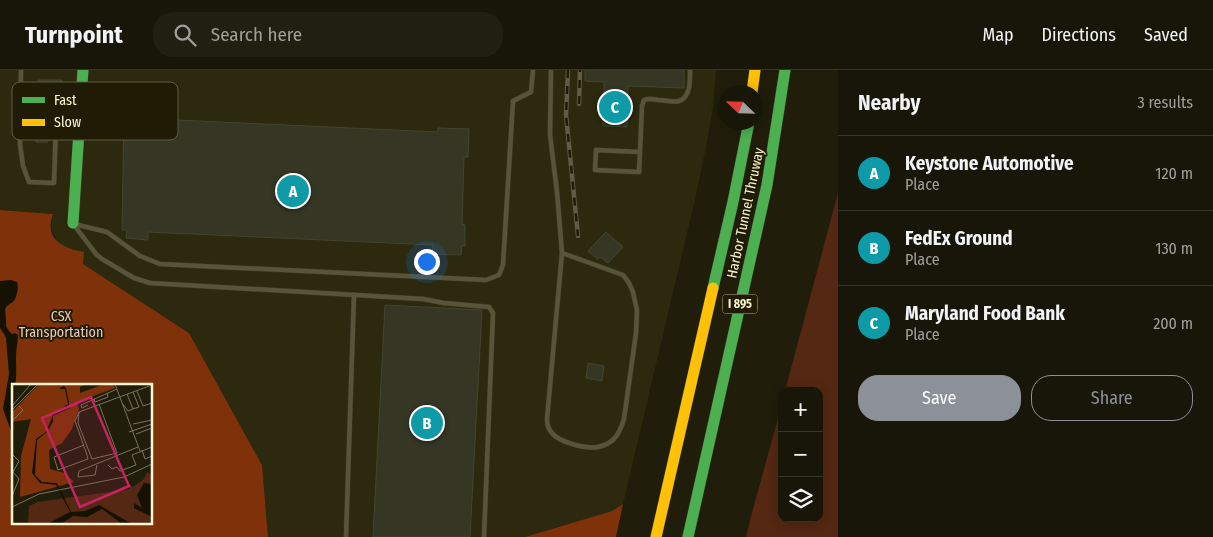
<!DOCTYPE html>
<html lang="en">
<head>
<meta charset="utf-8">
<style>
  body { margin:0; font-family:"Fira Sans Condensed",sans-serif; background:#211f12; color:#f1f3f6 }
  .controls { position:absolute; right:15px; bottom:15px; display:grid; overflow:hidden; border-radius:10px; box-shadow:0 2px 12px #0003 }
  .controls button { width:45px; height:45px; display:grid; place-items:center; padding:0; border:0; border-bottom:1px solid #363529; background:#181608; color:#f1f3f6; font:25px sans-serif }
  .compass { position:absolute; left:718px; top:15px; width:45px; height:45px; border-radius:50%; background:#181608; box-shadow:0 2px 12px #0003; rotate:293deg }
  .you { position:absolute; left:426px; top:191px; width:18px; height:18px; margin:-12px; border:4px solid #fff; border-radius:50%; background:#1a73e8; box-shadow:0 0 0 8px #1a73e833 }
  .badge { display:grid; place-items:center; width:32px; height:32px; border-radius:50%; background:#8c9099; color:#fff; font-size:16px; font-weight:700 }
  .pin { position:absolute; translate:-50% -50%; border:2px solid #fff; box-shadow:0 1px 5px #0006 }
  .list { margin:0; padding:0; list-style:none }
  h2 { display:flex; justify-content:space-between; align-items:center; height:65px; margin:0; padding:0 20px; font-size:21px }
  h2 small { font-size:16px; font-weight:400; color:#9f9f9c }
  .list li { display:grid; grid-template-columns:32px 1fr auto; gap:15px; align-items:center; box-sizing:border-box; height:75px; padding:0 20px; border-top:1px solid #363529 }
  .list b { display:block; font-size:19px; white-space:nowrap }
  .list p { margin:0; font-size:16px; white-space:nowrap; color:#9f9f9c }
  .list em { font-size:16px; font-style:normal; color:#9f9f9c }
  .actions { display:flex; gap:10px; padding:15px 20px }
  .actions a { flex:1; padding:11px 0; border:1px solid #8c9099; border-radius:20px; text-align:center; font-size:18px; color:#8c9099 }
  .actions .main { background:#8c9099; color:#fff }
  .icon { flex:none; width:28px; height:28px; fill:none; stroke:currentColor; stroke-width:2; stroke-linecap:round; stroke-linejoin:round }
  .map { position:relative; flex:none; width:838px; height:467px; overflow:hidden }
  header { display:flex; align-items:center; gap:30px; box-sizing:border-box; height:70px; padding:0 25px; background:#181608; border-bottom:1px solid #363529 }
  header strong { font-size:24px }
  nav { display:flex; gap:28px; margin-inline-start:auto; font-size:18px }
  .search { width:350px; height:45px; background:#211f12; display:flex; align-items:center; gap:12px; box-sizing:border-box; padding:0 18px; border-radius:20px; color:#9f9f9c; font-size:19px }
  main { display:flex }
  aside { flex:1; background:#181608 }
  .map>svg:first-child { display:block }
  .built { fill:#2c290e }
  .green { fill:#542813 }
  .forest { fill:#7f3209; fill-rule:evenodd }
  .water { fill:#151203 }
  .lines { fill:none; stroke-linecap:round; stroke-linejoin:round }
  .stream { stroke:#151203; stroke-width:2.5 }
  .building { fill:#353624; stroke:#43462f }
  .lane-casing { stroke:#393728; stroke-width:5.5 }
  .fast-casing { stroke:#393728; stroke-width:12 }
  .slow-casing { stroke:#393728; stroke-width:12 }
  .lane { stroke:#585438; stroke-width:4.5 }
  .fast { stroke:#4caf50; stroke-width:11 }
  .slow { stroke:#ffc107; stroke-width:11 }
  .rail-casing { stroke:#5e5b46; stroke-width:4.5 }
  .rail { stroke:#1f1b04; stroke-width:2.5; stroke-dasharray:8; stroke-linecap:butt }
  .labels { text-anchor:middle; stroke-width:4; stroke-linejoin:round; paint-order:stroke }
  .shield { fill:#1f1b04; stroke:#b9b494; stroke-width:1 }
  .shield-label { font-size:12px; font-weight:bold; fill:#fbf6d1 }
  .street-label { font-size:14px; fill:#fbf6d1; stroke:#1f1b04 }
  .park-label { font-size:14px; fill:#eacabf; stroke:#1f1b04 }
  .inset-road { fill:none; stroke:#78745a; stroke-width:1 }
  .view { fill:#c52361; fill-opacity:0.15; stroke:#c52361; stroke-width:2.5 }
  .inset-edge { fill:none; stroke:#fbf6d1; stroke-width:2.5 }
  .key { fill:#1f1b04; stroke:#615d42; stroke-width:1 }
  .key-label { font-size:14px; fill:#fbf6d1 }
</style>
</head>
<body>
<header>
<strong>Turnpoint</strong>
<div class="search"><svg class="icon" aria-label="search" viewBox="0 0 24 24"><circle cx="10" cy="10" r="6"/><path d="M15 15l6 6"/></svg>Search here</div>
<nav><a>Map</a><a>Directions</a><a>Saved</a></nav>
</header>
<main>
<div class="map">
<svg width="838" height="467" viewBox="0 0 838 467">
  <rect width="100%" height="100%" fill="#201e0a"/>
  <!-- built -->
  <polygon class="built" points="0,0 716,0 713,38 705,82 696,125 623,434 612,441 525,467 268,467 262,395 189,263 83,194 83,182 62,176 56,170 51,157 53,144 0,140"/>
  <!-- green -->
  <polygon class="green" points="838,123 838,467 746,467 753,439 782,334 782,448 819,448 819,321 785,321"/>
  <!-- forest -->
  <g class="forest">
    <path d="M0 140 53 144C44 169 62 178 84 182L83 194 189 263 262 395 268 467H0ZM14 316H151V453H14Z"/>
    <polygon points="623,434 616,467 525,467 612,441"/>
  </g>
  <!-- water -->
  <path class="water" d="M11 210 17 212C19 217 17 226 14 231 12 233 9 234 7 236 0 244 5 258 12 264L15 263 18 265C18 272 16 279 16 286 16 296 17 305 15 316H14L12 340 14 347V369L3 339 9 304 6 268 4 264 0 258V211Z"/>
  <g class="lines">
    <!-- stream -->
    <g class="stream">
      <polyline points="4,240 5,255"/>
      <polyline points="12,327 14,340"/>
    </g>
  </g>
  <!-- building -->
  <g class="building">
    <polygon points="585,0 684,0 684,18 628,16 627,57 603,56 604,12 585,11"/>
    <polygon points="38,10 62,10 61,46 48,45 48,72 36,72"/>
    <polygon points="124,41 154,42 154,49 438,62 438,58 469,59 468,87 464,87 462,154 465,155 465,176 462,176 461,185 432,184 433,175 148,162 148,170 126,168 127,160 122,160"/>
    <polygon points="606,162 623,177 608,193 601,187 598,189 588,181"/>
    <polygon points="385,235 482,240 470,467 373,467"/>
    <polygon points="588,293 604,296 602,311 586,308"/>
  </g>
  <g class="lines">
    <defs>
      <g id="lane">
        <polyline points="21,0 20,74 23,96 29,112 54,113 56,54"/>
        <path d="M551 0 550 65 557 122 562 183 547 349C547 354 548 359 552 363 556 368 563 371 569 373 584 378 600 381 613 370 619 364 622 356 624 349L636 263 637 240 633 222 629 213 623 205 562 183"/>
        <path d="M640 82 639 102 595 100 596 80 640 82 642 36 644 30C649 28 653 29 659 30 665 30 673 33 679 31 691 27 690 10 690 0"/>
        <polyline points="74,154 107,162 140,186 160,194 486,210 499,205 503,195 513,31 531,22 533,0"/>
        <polyline points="74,155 96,184 102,189 134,208 150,213 423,229 444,233 489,237 493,243 484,467"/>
        <polyline points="346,467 354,225"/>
      </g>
      <g id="fast">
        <polyline points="73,153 83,0"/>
        <polyline points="713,218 733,132 749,52"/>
        <polyline points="688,467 767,115 785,0"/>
      </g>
      <g id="slow">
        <polyline points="752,22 755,0"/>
        <polyline points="656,467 713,218"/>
      </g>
    </defs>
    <!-- lane casing -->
    <use href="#lane" class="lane-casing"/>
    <!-- fast casing -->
    <use href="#fast" class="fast-casing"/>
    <!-- slow casing -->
    <use href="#slow" class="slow-casing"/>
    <!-- lane -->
    <use href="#lane" class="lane"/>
    <!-- fast -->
    <use href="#fast" class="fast"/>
    <!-- slow -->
    <use href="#slow" class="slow"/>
    <defs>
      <g id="rail">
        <polyline points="568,0 566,45 578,166"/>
        <polyline points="579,34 580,0"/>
      </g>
    </defs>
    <!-- rail casing -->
    <use href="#rail" class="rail-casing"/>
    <!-- rail -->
    <use href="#rail" class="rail"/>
  </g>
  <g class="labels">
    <!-- shield labels -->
    <rect class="shield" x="722.5" y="224.5" width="35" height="19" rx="4"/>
    <g class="shield-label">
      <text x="740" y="238">I 895</text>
    </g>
    <!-- street labels -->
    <g class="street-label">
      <text transform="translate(745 143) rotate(-78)" y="5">Harbor Tunnel Thruway</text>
    </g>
    <!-- park labels -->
    <g class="park-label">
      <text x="61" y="251">CSX<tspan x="61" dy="16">Transportation</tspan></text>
    </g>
  </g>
  <!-- overview -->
  <g transform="translate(12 314)">
    <rect width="140" height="140" fill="#201e0a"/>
    <path d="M135 88 140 91V140H16L17 122 26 118 118 105 115 98 121 103 132 95Z" fill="#542813"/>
    <path d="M27 0H74L68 3V9L92 0H101L103 4 65 18 67 25 60 45 50 59 37 66 38 85 53 89 62 98 8 113 9 72 19 35 0 38V28Z" fill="#7f3209"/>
    <path d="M47 0 48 4 52 2 54 4 58 24 41 32V38L35 48 25 56 23 91 30 98 45 99 59 128 73 127 87 121 120 140H110L90 125 75 133 61 132 49 140H35L58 128 44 101 28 99 20 89 24 55 34 48 41 31 56 20 53 5H48ZM132 99 140 100V133L122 124V119L130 124 125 111Z" fill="#151203"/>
    <path class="inset-road" d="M103 0 128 67M125 7 131 22 140 19M82 15 83 18 96 13 95 9M110 19 116 27 121 25 115 10M87 20 105 69M76 21 70 24 69 21 105 5M0 22 19 0M121 25 127 23 121 8M0 26 26 0M67 28 63 37 74 68 76 75 46 86 42 73 72 61M67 28 66 39 80 75 105 69M67 28 140 1M0 37 11 26 7 22M121 40 140 36M117 48 140 40M124 50 140 44M130 66 133 75 140 72M0 70 7 77 1 88 7 95 0 112M85 81 83 91 66 93 67 87 126 63M96 81 100 85 105 83 108 87 124 81 120 71 140 63M0 123 27 110 112 93 140 80"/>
    <path class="view" d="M79 13 117 102 68 123 30 34Z"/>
    <rect width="140" height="140" class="inset-edge"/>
  </g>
  <!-- legend -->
  <rect x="12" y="12" width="166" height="58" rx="8" class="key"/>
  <rect x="22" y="27" width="23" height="6" fill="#4caf50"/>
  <rect x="22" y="49" width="23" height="7" fill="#ffc107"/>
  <g class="key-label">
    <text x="54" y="35">Fast</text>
    <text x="54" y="57">Slow</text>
  </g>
</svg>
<div class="controls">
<button>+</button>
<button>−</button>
<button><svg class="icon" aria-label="layers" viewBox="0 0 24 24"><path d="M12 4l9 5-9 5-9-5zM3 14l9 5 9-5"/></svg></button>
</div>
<svg class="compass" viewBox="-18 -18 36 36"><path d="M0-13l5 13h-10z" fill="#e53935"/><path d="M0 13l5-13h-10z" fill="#9f9f9c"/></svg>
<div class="you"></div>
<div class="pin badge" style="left:293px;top:121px;background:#0f9aa8">A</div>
<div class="pin badge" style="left:427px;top:353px;background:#0f9aa8">B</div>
<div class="pin badge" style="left:615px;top:37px;background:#0f9aa8">C</div>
</div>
<aside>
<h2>Nearby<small>3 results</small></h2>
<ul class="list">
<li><span class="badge" style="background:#0f9aa8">A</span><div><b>Keystone Automotive</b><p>Place</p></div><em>120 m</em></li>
<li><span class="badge" style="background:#0f9aa8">B</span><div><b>FedEx Ground</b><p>Place</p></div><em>130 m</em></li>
<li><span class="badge" style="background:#0f9aa8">C</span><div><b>Maryland Food Bank</b><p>Place</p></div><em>200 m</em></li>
</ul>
<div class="actions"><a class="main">Save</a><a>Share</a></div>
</aside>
</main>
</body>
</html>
